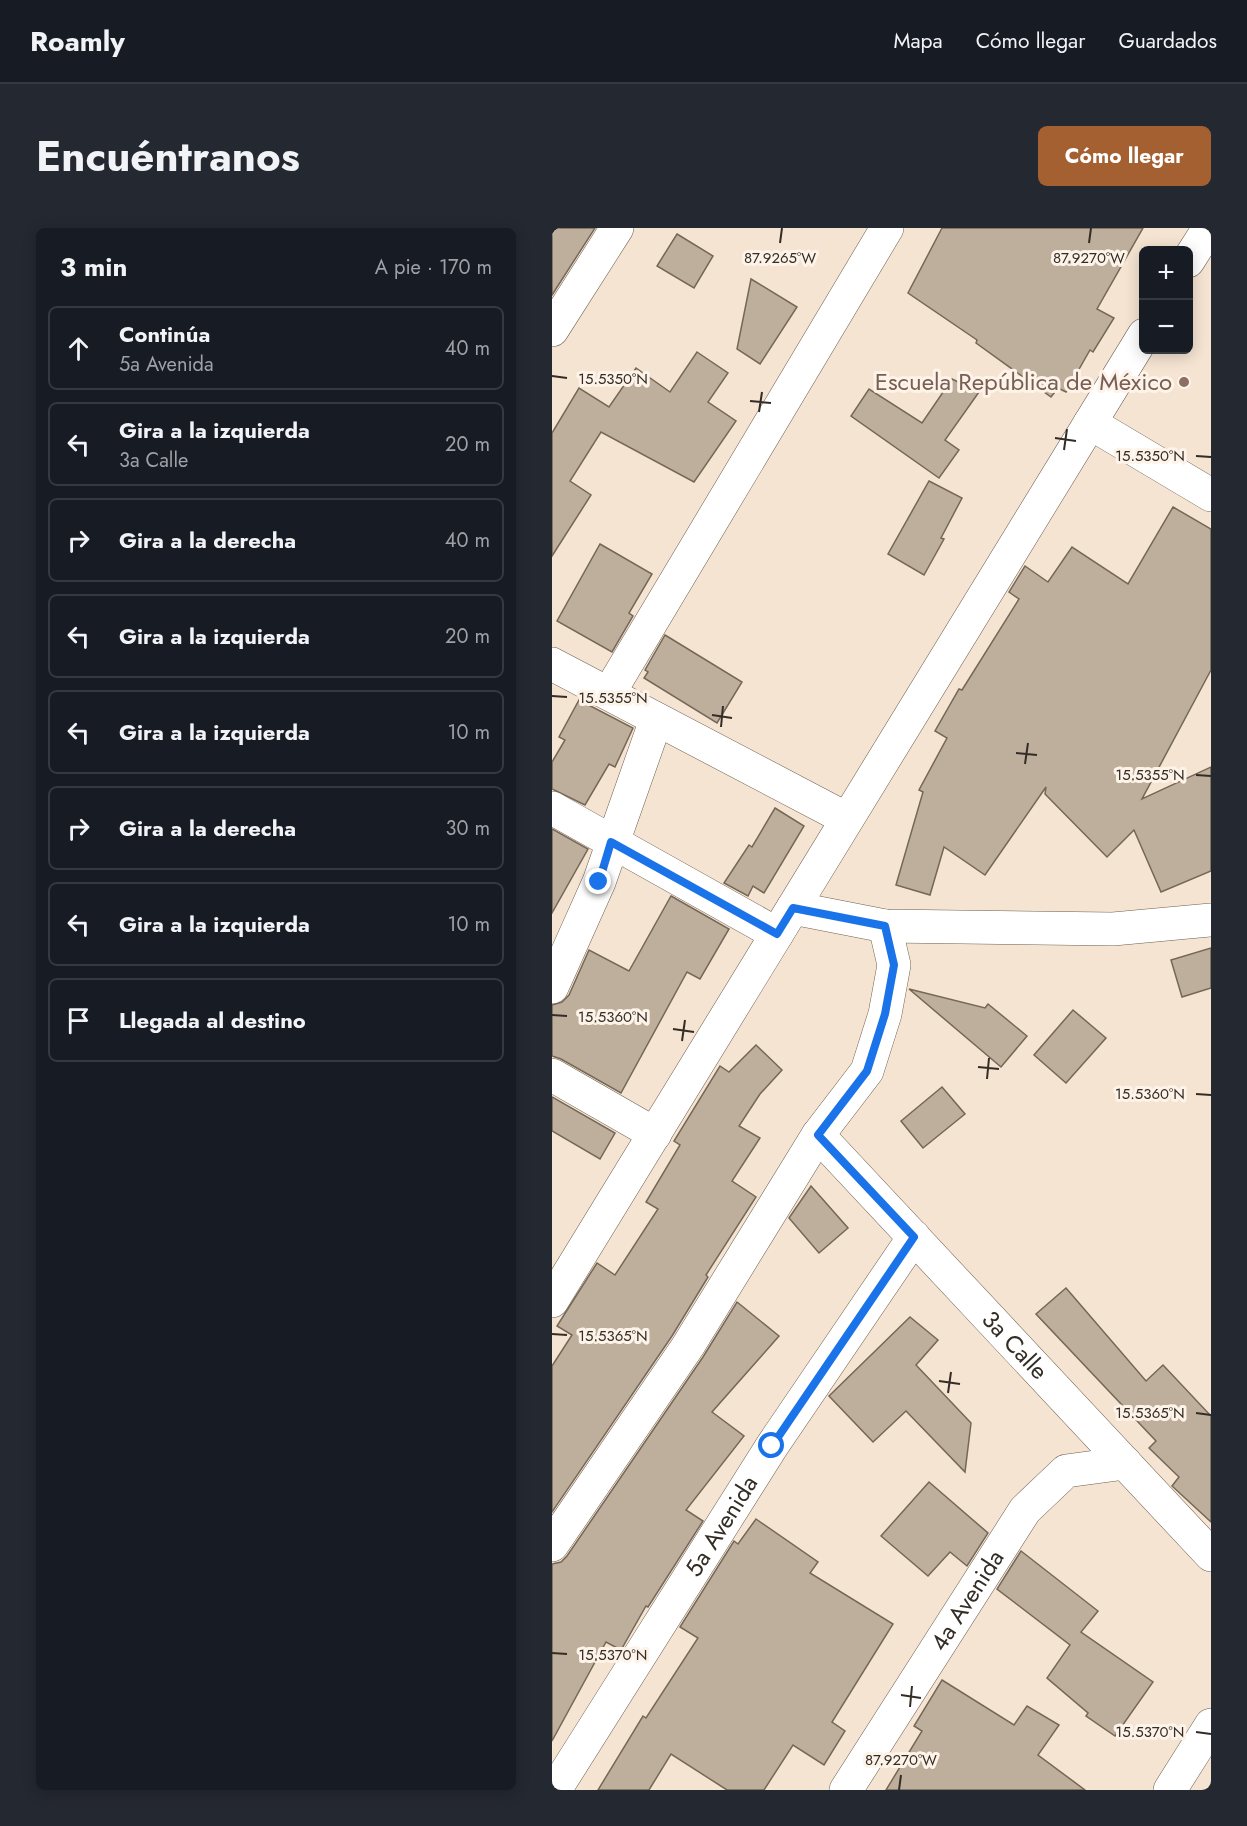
<!DOCTYPE html>
<html lang="es">
<head>
<meta charset="utf-8">
<style>
  body { margin:0; font-family:Jost,sans-serif; background:#242831; color:#f1f3f6 }
  .controls { position:absolute; right:18px; top:18px; display:grid; overflow:hidden; border-radius:9px; box-shadow:0 3px 15px #0003 }
  .controls button { width:54px; height:54px; display:grid; place-items:center; padding:0; border:0; border-bottom:2px solid #363941; background:#171b24; color:#f1f3f6; font:30px sans-serif }
  .stop { position:absolute; width:18px; height:18px; margin:-14px; border:4px solid #1a73e8; border-radius:50%; background:#fff }
  .stop.end { background:#1a73e8; border-color:#fff; box-shadow:0 2px 6px #0008 }
  .list { margin:0; padding:0; list-style:none }
  h2 { display:flex; justify-content:space-between; align-items:center; height:78px; margin:0; padding:0 24px; font-size:26px }
  h2 small { font-size:20px; font-weight:400; color:#9ea1a6 }
  .list li { display:grid; grid-template-columns:39px 1fr auto; gap:18px; align-items:center; box-sizing:border-box; height:84px; margin:0 12px 12px; padding:0 12px; border:2px solid #363941; border-radius:9px }
  .list b { display:block; font-size:22px; white-space:nowrap }
  .list p { margin:0; font-size:20px; white-space:nowrap; color:#9ea1a6 }
  .list em { font-size:20px; font-style:normal; color:#9ea1a6 }
  .icon { flex:none; width:33px; height:33px; fill:none; stroke:currentColor; stroke-width:2; stroke-linecap:round; stroke-linejoin:round }
  .map { position:relative; flex:none; width:659px; height:1562px; overflow:hidden; border-radius:9px }
  header { display:flex; align-items:center; gap:36px; box-sizing:border-box; height:84px; padding:0 30px; background:#171b24; border-bottom:2px solid #363941 }
  header strong { font-size:28px }
  nav { display:flex; gap:33px; margin-inline-start:auto; font-size:21px }
  .intro { display:flex; align-items:center; justify-content:space-between; box-sizing:border-box; height:144px; padding:0 36px }
  h1 { margin:0; font-size:42px }
  .button { padding:15px 27px; border-radius:9px; background:#a56032; color:#fff; font-size:21px; font-weight:700 }
  main { display:flex; gap:36px; padding:0 36px }
  aside { flex:1; background:#171b24; border-radius:9px; box-shadow:0 3px 15px #0003 }
  .map>svg:first-child { display:block }
  .building { fill:#beaf9d; stroke:#756756; stroke-width:1.5 }
  .lines { fill:none; stroke-linecap:round; stroke-linejoin:round }
  .minor-casing { stroke:#6e6050; stroke-width:34 }
  .minor { stroke:#fff; stroke-width:33 }
  .route { stroke:#1a73e8; stroke-width:8 }
  .ticks { fill:none; stroke:#332d26; stroke-width:2 }
  .education-dot { fill:#8d6e63; stroke:#fdf3e8; stroke-width:2 }
  .labels { text-anchor:middle; stroke-width:6; stroke-linejoin:round; paint-order:stroke }
  .education-label { font-size:24px; fill:#785e54; stroke:#fdf3e8; text-anchor:end }
  .street-label { font-size:24px; fill:#332d26; stroke:#fdf3e8 }
  .ticks-label { font-size:15px; text-anchor:middle; fill:#332d26; stroke:#fdf3e8; stroke-width:6; stroke-linejoin:round; paint-order:stroke }
</style>
</head>
<body>
<header>
<strong>Roamly</strong>
<nav><a>Mapa</a><a>Cómo llegar</a><a>Guardados</a></nav>
</header>
<div class="intro"><h1>Encuéntranos</h1><a class="button">Cómo llegar</a></div>
<main>
<aside>
<h2>3 min<small>A pie · 170 m</small></h2>
<ul class="list">
<li><svg class="icon" aria-label="ahead" viewBox="0 0 24 24"><path d="M12 20V5M6 11l6-6 6 6"/></svg><div><b>Continúa</b><p>5a Avenida</p></div><em>40 m</em></li>
<li><svg class="icon" aria-label="left" viewBox="0 0 24 24"><path d="M17 20v-9H6M10 6l-5 5 5 5"/></svg><div><b>Gira a la izquierda</b><p>3a Calle</p></div><em>20 m</em></li>
<li><svg class="icon" aria-label="right" viewBox="0 0 24 24"><path d="M7 20v-9h11M14 6l5 5-5 5"/></svg><div><b>Gira a la derecha</b></div><em>40 m</em></li>
<li><svg class="icon" aria-label="left" viewBox="0 0 24 24"><path d="M17 20v-9H6M10 6l-5 5 5 5"/></svg><div><b>Gira a la izquierda</b></div><em>20 m</em></li>
<li><svg class="icon" aria-label="left" viewBox="0 0 24 24"><path d="M17 20v-9H6M10 6l-5 5 5 5"/></svg><div><b>Gira a la izquierda</b></div><em>10 m</em></li>
<li><svg class="icon" aria-label="right" viewBox="0 0 24 24"><path d="M7 20v-9h11M14 6l5 5-5 5"/></svg><div><b>Gira a la derecha</b></div><em>30 m</em></li>
<li><svg class="icon" aria-label="left" viewBox="0 0 24 24"><path d="M17 20v-9H6M10 6l-5 5 5 5"/></svg><div><b>Gira a la izquierda</b></div><em>10 m</em></li>
<li><svg class="icon" aria-label="arrive" viewBox="0 0 24 24"><path d="M6 21V4h12l-3 4 3 4H6"/></svg><div><b>Llegada al destino</b></div></li>
</ul>
</aside>
<div class="map">
<svg width="659" height="1562" viewBox="0 0 659 1562">
  <rect width="100%" height="100%" fill="#f5e4d2"/>
  <!-- building -->
  <g class="building">
    <polygon points="0,0 43,0 0,67"/>
    <polygon points="390,0 591,0 545,81 562,90 541,124 538,122 514,164 506,160 499,169 424,115 425,112 356,65"/>
    <polygon points="125,6 161,28 142,60 105,38"/>
    <polygon points="199,51 245,79 208,136 185,121"/>
    <polygon points="145,124 176,145 156,174 184,193 142,254 49,204 18,253 39,267 0,328 0,205 27,160 57,179 84,140 118,164"/>
    <polygon points="400,151 427,164 393,212 407,222 387,250 299,188 317,161 370,195"/>
    <polygon points="377,253 410,270 389,310 392,311 372,347 336,326"/>
    <polygon points="621,279 659,301 659,442 590,571 659,539 659,643 609,664 582,602 555,629 493,566 494,559 433,647 392,619 378,667 344,657 371,564 367,562 395,510 383,503 407,461 410,462 467,371 457,364 473,338 496,354 520,319 576,356"/>
    <polygon points="48,316 100,346 77,385 81,388 60,424 5,393"/>
    <polygon points="113,407 190,454 165,495 92,450 96,444 93,442"/>
    <polygon points="27,472 81,500 63,539 57,536 33,577 0,561 0,534 13,512 7,509"/>
    <polygon points="223,580 252,598 212,665 201,658 196,668 172,655 197,617 200,619"/>
    <polygon points="0,601 36,621 0,685"/>
    <polygon points="119,668 177,701 148,751 135,744 69,865 9,831 0,828 0,777 10,774 17,767 37,722 77,743"/>
    <polygon points="659,720 659,760 630,769 619,732"/>
    <polygon points="357,761 433,780 436,776 475,808 449,839"/>
    <polygon points="521,782 554,810 514,855 482,827"/>
    <polygon points="204,817 230,842 208,866 187,898 208,910 180,953 204,969 154,1047 156,1049 120,1108 0,1284 0,1138 20,1107 5,1098 45,1035 63,1047 106,981 94,974 128,917 122,913 168,838 177,844"/>
    <polygon points="390,859 413,886 371,920 349,893"/>
    <polygon points="0,869 63,905 48,931 0,903"/>
    <polygon points="259,958 296,1000 267,1025 237,990"/>
    <polygon points="514,1060 594,1153 611,1137 659,1188 659,1294 620,1258 627,1249 597,1220 604,1213 484,1086"/>
    <polygon points="185,1074 227,1108 160,1184 192,1208 134,1282 151,1293 96,1379 94,1378 69,1422 54,1414 0,1513 0,1336 9,1334 15,1328 151,1129"/>
    <polygon points="358,1089 386,1112 364,1137 419,1195 413,1244 354,1183 321,1214 277,1168"/>
    <polygon points="377,1254 436,1305 415,1338 398,1324 376,1348 329,1308"/>
    <polygon points="204,1291 266,1334 258,1345 341,1396 280,1494 293,1503 272,1537 241,1517 212,1562 175,1562 119,1526 97,1562 46,1562 91,1488 94,1490 146,1410 128,1399 182,1313 186,1316"/>
    <polygon points="469,1323 546,1383 529,1404 601,1454 563,1508 534,1488 536,1485 495,1450 518,1417 445,1361"/>
    <polygon points="390,1452 462,1497 475,1478 507,1497 486,1527 533,1562 334,1562 370,1503 362,1498"/>
  </g>
  <g class="lines">
    <defs>
      <g id="minor">
        <polyline points="636,33 657,0"/>
        <polyline points="0,102 65,0"/>
        <polyline points="538,195 659,267"/>
        <polyline points="0,436 295,591"/>
        <polyline points="57,465 335,0"/>
        <polyline points="0,580 225,706"/>
        <polyline points="241,680 333,698 561,701 659,692"/>
        <polyline points="0,759 47,654 104,492"/>
        <polyline points="0,847 103,906"/>
        <path id="s1" d="M266 907 659 1327"/>
        <polyline points="0,1073 592,107"/>
        <polyline points="0,1317 136,1118 266,907 315,843 333,786 342,737 333,698"/>
        <path id="s2" d="M3 1562 220 1218 362 1009"/>
        <path id="s3" d="M294 1562 473 1282 514 1243 573 1235"/>
        <polyline points="618,1562 659,1497"/>
      </g>
    </defs>
    <!-- minor casing -->
    <use href="#minor" class="minor-casing"/>
    <!-- minor -->
    <use href="#minor" class="minor"/>
  </g>
  <g class="lines">
    <!-- route -->
    <polyline class="route" points="47,654 59,614 225,706 241,680 333,698 342,737 333,786 315,843 266,907 362,1009 220,1218"/>
  </g>
  <!-- ticks -->
  <path class="ticks" d="M228 15 230 0M537 15 539 0M0 148 15 150M198 173 219 175M207 184 210 164M503 210 524 213M512 222 515 201M644 228 659 229M0 468 15 469M160 487 180 490M169 499 171 478M464 525 485 527M473 536 476 515M644 547 659 548M0 787 15 788M121 801 142 804M130 813 133 792M426 839 447 841M435 851 437 830M644 866 659 867M0 1106 15 1107M387 1153 408 1156M396 1165 399 1144M644 1185 659 1187M0 1425 15 1426M349 1467 369 1470M358 1479 360 1458M644 1504 659 1506M347 1562 349 1547"/>
  <!-- markers -->
  <circle class="education-dot" cx="632" cy="154" r="6"/>
  <g class="labels">
    <!-- education labels -->
    <g class="education-label">
      <text x="620" y="162">Escuela República de México</text>
    </g>
    <!-- street labels -->
    <g class="street-label">
      <text dy="8" stroke="none"><textPath href="#s1" startOffset="288">3a Calle</textPath></text>
      <text dy="8" stroke="none"><textPath href="#s2" startOffset="312">5a Avenida</textPath></text>
      <text dy="8" stroke="none"><textPath href="#s3" startOffset="225">4a Avenida</textPath></text>
    </g>
  </g>
  <g class="ticks-label">
    <text x="228" y="35">87.9265°W</text>
    <text x="537" y="35">87.9270°W</text>
    <text x="61" y="156">15.5350°N</text>
    <text x="598" y="233">15.5350°N</text>
    <text x="61" y="475">15.5355°N</text>
    <text x="598" y="552">15.5355°N</text>
    <text x="61" y="794">15.5360°N</text>
    <text x="598" y="871">15.5360°N</text>
    <text x="61" y="1113">15.5365°N</text>
    <text x="598" y="1190">15.5365°N</text>
    <text x="61" y="1432">15.5370°N</text>
    <text x="598" y="1509">15.5370°N</text>
    <text x="349" y="1537">87.9270°W</text>
  </g>
</svg>
<div class="controls">
<button>+</button>
<button>−</button>
</div>
<div class="stop" style="left:220px;top:1218px"></div>
<div class="stop end" style="left:47px;top:654px"></div>
</div>
</main>
</body>
</html>
